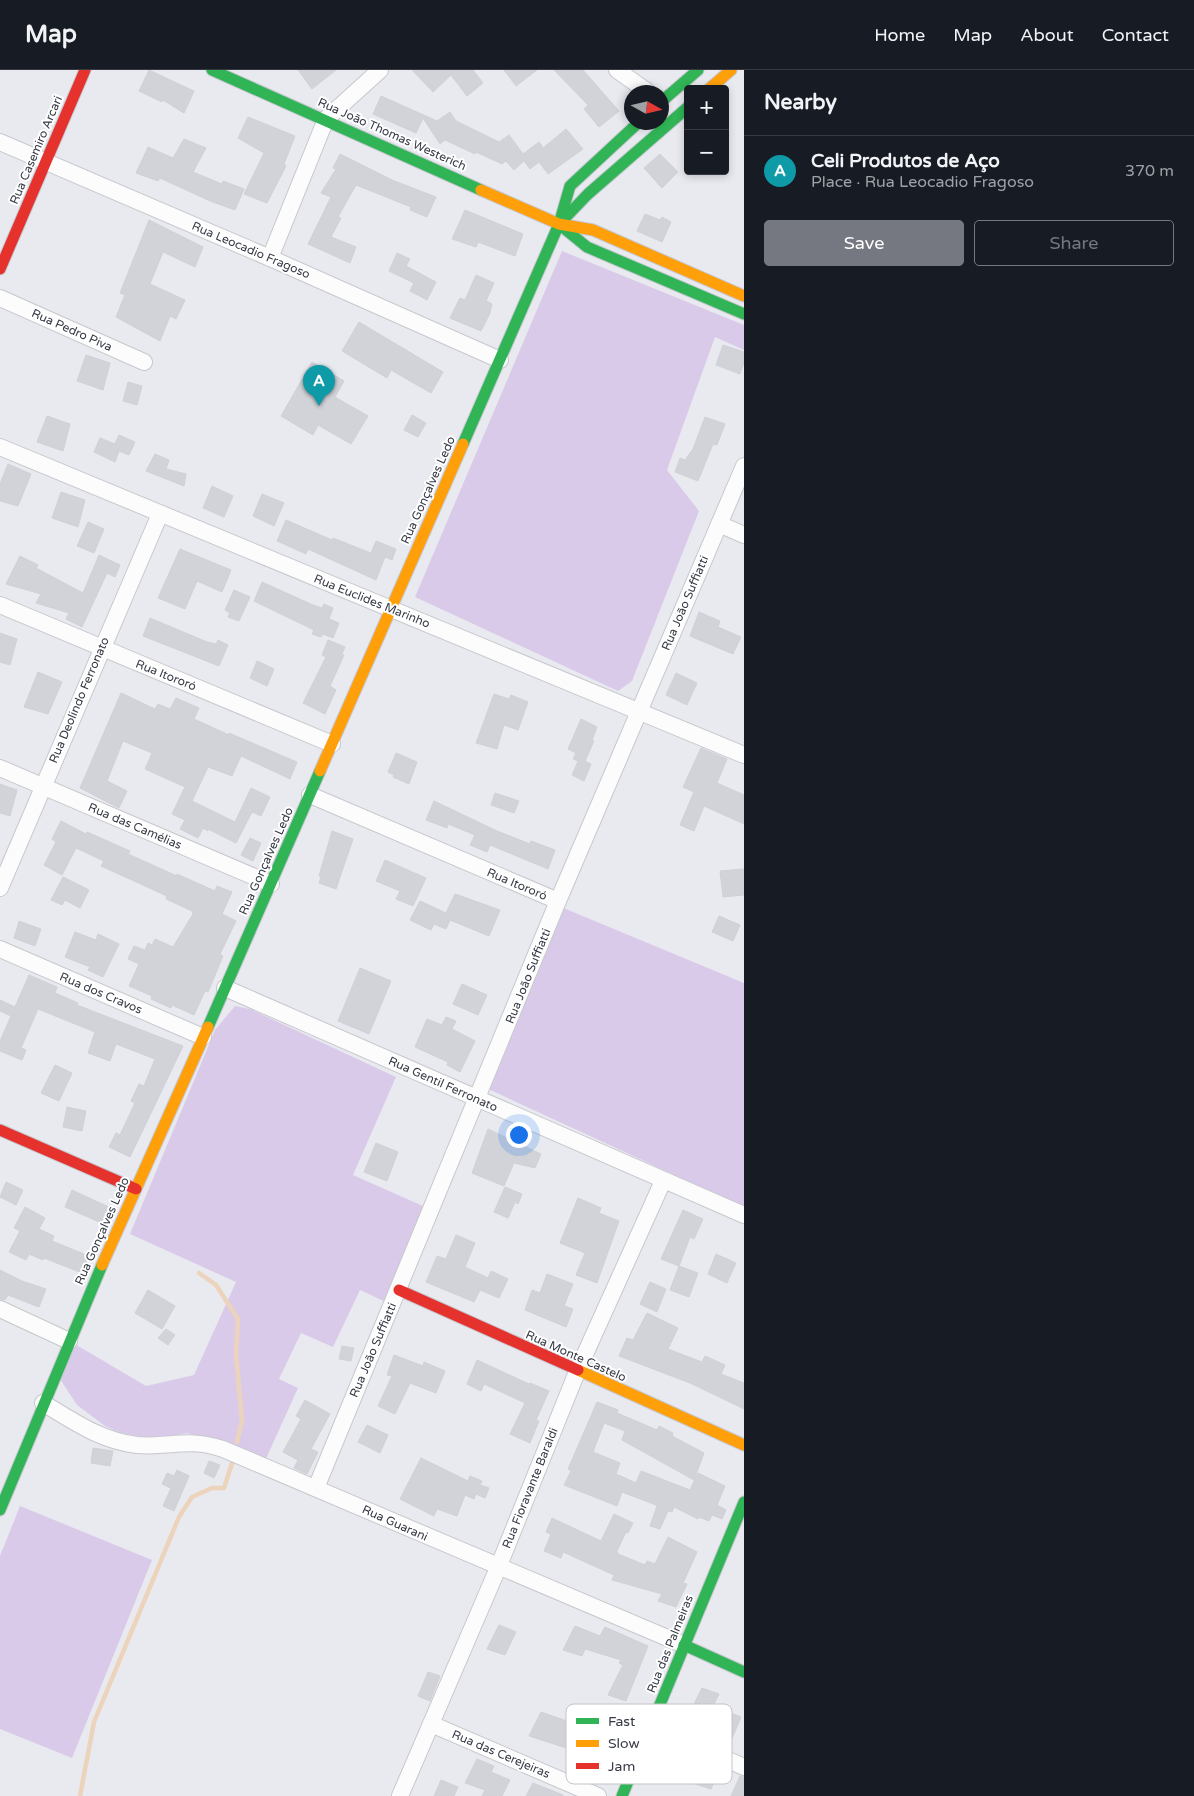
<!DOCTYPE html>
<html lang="en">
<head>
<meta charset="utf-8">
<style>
  body { margin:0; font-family:"Varela Round",sans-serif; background:#242831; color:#f1f3f6 }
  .controls { position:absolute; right:15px; top:15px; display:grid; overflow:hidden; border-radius:5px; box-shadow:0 2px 8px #0003 }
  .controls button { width:45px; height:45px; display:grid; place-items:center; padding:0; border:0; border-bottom:1px solid #363941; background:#171b24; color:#f1f3f6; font:25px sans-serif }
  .compass { position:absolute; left:624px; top:15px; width:45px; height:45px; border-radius:50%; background:#171b24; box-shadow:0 2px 8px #0003; rotate:98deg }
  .you { position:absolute; left:518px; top:1064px; width:18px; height:18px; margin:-12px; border:4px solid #fff; border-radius:50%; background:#1a73e8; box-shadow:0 0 0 8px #1a73e833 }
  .badge { display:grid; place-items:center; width:32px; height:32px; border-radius:50%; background:#757880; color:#fff; font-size:16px; font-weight:700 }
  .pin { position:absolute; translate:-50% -41px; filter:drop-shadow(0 1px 2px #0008) }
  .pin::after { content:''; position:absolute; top:26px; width:18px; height:15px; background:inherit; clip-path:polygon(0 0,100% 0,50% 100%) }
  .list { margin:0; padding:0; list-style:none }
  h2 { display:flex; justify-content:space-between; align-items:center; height:65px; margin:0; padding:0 20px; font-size:21px }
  h2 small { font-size:16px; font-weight:400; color:#9ea1a6 }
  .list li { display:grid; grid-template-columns:32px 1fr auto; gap:15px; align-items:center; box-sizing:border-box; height:70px; padding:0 20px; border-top:1px solid #363941 }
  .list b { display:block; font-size:19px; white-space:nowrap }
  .list p { margin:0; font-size:16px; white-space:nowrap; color:#9ea1a6 }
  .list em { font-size:16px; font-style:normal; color:#9ea1a6 }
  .actions { display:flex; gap:10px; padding:15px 20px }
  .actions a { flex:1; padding:11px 0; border:1px solid #757880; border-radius:5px; text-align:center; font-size:18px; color:#757880 }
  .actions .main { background:#757880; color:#fff }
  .map { position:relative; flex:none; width:744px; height:1726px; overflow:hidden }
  header { display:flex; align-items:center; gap:30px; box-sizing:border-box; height:70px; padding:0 25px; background:#171b24; border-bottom:1px solid #363941 }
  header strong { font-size:24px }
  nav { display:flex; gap:28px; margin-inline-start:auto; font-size:18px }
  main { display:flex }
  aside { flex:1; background:#171b24 }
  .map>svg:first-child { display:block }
  .green { fill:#dacaea }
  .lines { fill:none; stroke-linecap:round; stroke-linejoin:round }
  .stream { stroke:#ecd3bb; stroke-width:4.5 }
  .building { fill:#d1d3d9; stroke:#cfd1d7 }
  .street-casing { stroke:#c7c8cd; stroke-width:18 }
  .fast-casing { stroke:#c5c7d2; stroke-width:13 }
  .slow-casing { stroke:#c5c7d2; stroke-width:13 }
  .jam-casing { stroke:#c5c7d2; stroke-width:13 }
  .street { stroke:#fcfcfd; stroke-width:16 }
  .fast { stroke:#30b455; stroke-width:11 }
  .slow { stroke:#ff9f0a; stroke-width:11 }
  .jam { stroke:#e5322d; stroke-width:11 }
  .labels { text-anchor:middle; stroke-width:4; stroke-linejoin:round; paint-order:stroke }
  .street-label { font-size:12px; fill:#363a45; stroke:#fff }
  .key { fill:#fff; stroke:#c3c4c7; stroke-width:1 }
  .key-label { font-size:14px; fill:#363a45 }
</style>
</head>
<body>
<header>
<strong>Map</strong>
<nav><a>Home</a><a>Map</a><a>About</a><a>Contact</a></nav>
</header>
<main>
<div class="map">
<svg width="744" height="1726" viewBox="0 0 744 1726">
  <rect width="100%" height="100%" fill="#e9eaef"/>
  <!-- green -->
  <g class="green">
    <polygon points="562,181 744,255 744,280 715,267 667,400 699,441 632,611 618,621 415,527"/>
    <polygon points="561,837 744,913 744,1137 486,1018"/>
    <polygon points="235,936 250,939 396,1007 353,1105 432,1140 390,1234 360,1220 333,1277 301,1263 279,1309 298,1318 264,1393 188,1363 155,1369 121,1363 105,1356 77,1335 58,1306 73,1273 146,1316 194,1305 236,1212 130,1164 215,960"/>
    <polygon points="20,1436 152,1490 72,1688 0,1659 0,1486"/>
  </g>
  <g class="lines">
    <!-- stream -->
    <g class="stream">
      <polyline points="199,1203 216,1215 238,1249 236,1284 242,1350 237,1372"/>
      <polyline points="80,1726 94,1652 179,1447 192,1427 212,1418 224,1418 232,1393"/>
    </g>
  </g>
  <!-- building -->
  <g class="building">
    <polygon points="149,0 194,21 184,43 163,30 162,32 139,21"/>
    <polygon points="298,0 336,0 312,19"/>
    <polygon points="412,0 473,0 483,13 467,26 451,5 433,22"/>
    <polygon points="504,0 537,0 516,16"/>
    <polygon points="554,0 583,0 619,41 599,57 584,39 588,35"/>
    <polygon points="381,26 437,51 450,42 456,51 499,72 509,65 523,84 539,72 543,78 566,59 583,79 548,104 539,92 530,99 524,91 514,100 506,91 502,94 476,82 475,84 445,70 440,74 423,48 416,63 373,44"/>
    <polygon points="248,47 295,66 284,94 286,96 267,133 244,124 264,83 238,68"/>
    <polygon points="184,69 206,78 193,102 222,114 223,111 244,119 235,140 210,131 160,108 158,111 136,103 148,77 173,88"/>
    <polygon points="340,84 392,110 436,127 427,147 410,140 411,137 356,115 338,147 341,148 331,167 356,177 350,193 308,174 331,127 321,123 336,99 333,98"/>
    <polygon points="660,84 678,102 662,118 644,98"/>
    <polygon points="465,140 523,164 515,186 478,172 476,177 452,169"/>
    <polygon points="645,144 660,150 662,147 671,152 662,172 637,161"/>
    <polygon points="149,150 203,177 195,197 163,182 150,214 185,230 176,249 170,246 160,271 116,247 125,225 120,223"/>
    <polygon points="397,183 410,189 406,196 436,212 427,230 410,221 414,213 389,201"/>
    <polygon points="476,205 494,213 486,231 492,234 490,243 481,261 450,248 460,228 465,230"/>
    <polygon points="359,252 443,302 431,323 391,300 387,308 342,281"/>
    <polygon points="723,275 744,282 744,293 740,304 716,295"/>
    <polygon points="86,285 110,293 103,320 77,311"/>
    <polygon points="312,292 344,311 335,327 368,346 351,374 318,355 313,365 281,346"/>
    <polygon points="128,312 142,316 137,335 123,331"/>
    <polygon points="412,345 426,353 418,367 404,360"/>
    <polygon points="47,346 70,354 63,381 37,372"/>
    <polygon points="705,347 725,354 717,375 713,374 698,411 675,402 680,388 685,390 693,379"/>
    <polygon points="119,365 135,372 129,385 119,381 115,392 94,382 100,368 115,374"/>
    <polygon points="155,384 169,390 166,399 186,404 184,416 146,401"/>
    <polygon points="8,394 31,404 18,436 0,431 0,414"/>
    <polygon points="212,416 233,426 224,447 203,438"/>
    <polygon points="61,422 85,430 78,457 52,448"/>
    <polygon points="262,424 284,433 274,456 253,446"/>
    <polygon points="286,450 332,470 333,468 371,483 376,471 396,479 392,490 385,487 376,510 308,479 306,484 277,471"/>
    <polygon points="88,452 104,459 94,483 77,476"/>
    <polygon points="180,479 231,500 222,522 197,511 185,539 158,528"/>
    <polygon points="99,485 120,495 115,507 107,503 82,557 66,549 69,543 36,533 41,524 6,514 20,486 38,495 36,498 83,523"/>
    <polygon points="262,512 313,535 322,538 324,534 333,538 329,549 339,553 333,568 323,564 321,567 312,564 314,560 254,531"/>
    <polygon points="234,520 250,527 239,551 228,547 230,543 225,540"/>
    <polygon points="699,542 720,551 718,557 741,567 733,584 690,566"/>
    <polygon points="150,548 207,572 216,574 218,570 228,575 219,596 143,566"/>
    <polygon points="0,563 17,569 10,595 0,592"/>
    <polygon points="328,570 345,577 342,584 344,585 330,616 336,620 325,644 303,633 326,587 322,585"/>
    <polygon points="257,591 274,599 267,616 250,608"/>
    <polygon points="38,602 62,612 48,644 24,637"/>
    <polygon points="676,603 697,613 687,635 666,625"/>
    <polygon points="121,623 155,639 158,634 170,639 176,628 199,638 194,649 229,665 229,663 297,692 290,709 241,686 232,706 208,697 192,731 235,752 251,718 270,727 261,746 252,742 236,773 208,759 208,761 203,758 198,768 180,759 185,750 172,744 185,717 145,699 152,683 123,671 107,711 127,721 119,738 80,718"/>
    <polygon points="494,624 509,629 511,625 528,632 518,660 504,655 497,679 476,673"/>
    <polygon points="581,649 597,657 592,670 594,671 585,691 591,694 584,711 572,705 578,691 573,689 576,683 568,679"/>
    <polygon points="701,678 727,689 717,713 744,725 744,754 704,736 694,761 680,755 694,722 683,717"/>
    <polygon points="396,683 417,692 409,714 393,707 394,705 388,702"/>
    <polygon points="0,714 17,720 10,746 0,743"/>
    <polygon points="495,723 519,731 514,743 491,735"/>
    <polygon points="434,731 497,761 530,774 531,771 555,780 548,799 490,775 487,782 470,775 475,765 448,754 447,758 426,750"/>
    <polygon points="61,751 86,764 87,762 130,781 128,784 177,806 177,804 215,821 217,816 232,822 222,844 236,851 220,884 223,886 208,922 205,921 194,945 172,935 171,938 151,929 152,926 129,916 139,894 128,889 134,876 145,880 148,873 152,875 155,869 173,877 193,844 192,841 166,829 167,826 101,796 104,791 76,778 62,805 44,795 56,772 52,769"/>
    <polygon points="332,761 353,769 336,819 319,813 321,807 319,806"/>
    <polygon points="250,768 261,773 253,791 241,785"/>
    <polygon points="385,790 426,808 413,836 396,829 400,821 376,811"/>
    <polygon points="744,799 744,825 723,827 720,801"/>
    <polygon points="63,807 89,820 80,838 65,830 62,835 51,830"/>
    <polygon points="455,824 500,840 489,866 450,850 446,859 434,854 431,860 410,850 420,831 446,843"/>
    <polygon points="719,846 740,855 733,871 712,862"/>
    <polygon points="19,851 41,859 35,876 14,868"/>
    <polygon points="75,862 96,870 98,864 119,874 103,907 88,900 90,897 65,887"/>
    <polygon points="360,898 391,911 369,964 338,951"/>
    <polygon points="29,905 57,917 55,923 78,933 77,935 183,976 130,1087 109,1077 116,1063 120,1065 135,1033 131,1031 139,1014 144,1016 155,989 116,974 110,991 88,983 95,962 38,939 21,978 26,980 22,990 0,981 0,971 11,946 0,941 0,930 15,937"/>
    <polygon points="462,914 487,925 478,945 453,934"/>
    <polygon points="446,947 456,951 452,959 475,971 460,1002 447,995 448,992 415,977 427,949 442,955"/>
    <polygon points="55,995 72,1003 59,1031 41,1023"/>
    <polygon points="67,1037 86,1041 82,1061 63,1057"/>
    <polygon points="488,1059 541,1084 535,1098 514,1093 504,1116 472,1103"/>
    <polygon points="376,1073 398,1082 387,1111 364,1102"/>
    <polygon points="6,1112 23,1120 16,1135 0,1127"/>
    <polygon points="505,1117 522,1124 518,1134 515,1132 508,1148 494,1142"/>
    <polygon points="72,1120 113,1139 106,1155 65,1137"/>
    <polygon points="578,1128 601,1138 599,1143 619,1151 597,1213 576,1205 585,1183 560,1173"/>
    <polygon points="25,1137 45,1148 39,1159 54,1166 52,1171 89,1186 82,1203 44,1188 43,1190 29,1184 26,1190 9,1182 20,1161 14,1158"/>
    <polygon points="683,1140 703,1149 694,1169 690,1167 679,1196 661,1189"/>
    <polygon points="456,1165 475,1173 465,1197 488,1208 491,1201 508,1209 499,1228 480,1220 474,1232 426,1212 437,1186 446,1189"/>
    <polygon points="716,1184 736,1193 727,1213 708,1204"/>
    <polygon points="679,1196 698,1203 689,1227 670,1220"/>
    <polygon points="0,1200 22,1211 46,1219 39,1237 8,1225 5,1230 0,1229"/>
    <polygon points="547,1204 573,1214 564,1236 573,1239 566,1257 525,1240 532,1220 540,1223"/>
    <polygon points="650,1212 666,1219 657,1242 640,1234"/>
    <polygon points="148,1220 175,1236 162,1259 135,1243"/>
    <polygon points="647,1243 678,1258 668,1279 702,1292 705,1286 725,1295 721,1304 744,1313 744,1339 690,1313 619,1286 627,1268 633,1270"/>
    <polygon points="166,1259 175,1265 168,1275 158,1268"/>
    <polygon points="342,1276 354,1278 351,1291 339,1289"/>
    <polygon points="394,1285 423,1296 424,1292 445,1301 436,1323 410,1313 395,1344 378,1336 392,1306 387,1305"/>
    <polygon points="477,1290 529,1314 530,1313 549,1321 536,1350 539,1351 530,1373 510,1364 525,1333 484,1314 481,1321 467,1314"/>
    <polygon points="305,1330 330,1344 311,1379 318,1382 307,1404 294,1398 298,1390 283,1382 301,1349 296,1346"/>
    <polygon points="597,1332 618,1340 617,1343 657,1360 659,1356 673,1363 672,1366 704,1383 694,1410 622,1370 625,1361 604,1353 593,1382 620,1393 616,1404 636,1413 641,1401 690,1420 698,1403 725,1416 717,1435 726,1440 722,1449 712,1445 709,1451 699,1447 698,1449 674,1437 672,1442 668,1441 660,1459 650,1456 657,1436 656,1435 622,1422 617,1436 564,1415 571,1401 568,1399"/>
    <polygon points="367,1355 388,1365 380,1383 358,1372"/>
    <polygon points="93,1378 113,1381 110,1396 91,1393"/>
    <polygon points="421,1388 468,1411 470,1406 482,1411 480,1415 489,1418 485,1428 476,1424 474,1429 465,1425 457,1446 437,1439 434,1446 400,1429"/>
    <polygon points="209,1391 220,1395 214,1408 204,1403"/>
    <polygon points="177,1400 189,1406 174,1441 163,1436 171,1418 162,1414 167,1403 174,1406"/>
    <polygon points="614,1444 633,1453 628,1463 626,1462 617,1481 618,1484 645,1495 647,1491 655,1494 668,1467 697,1482 683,1513 687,1514 676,1537 658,1531 662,1524 612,1510 614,1505 563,1482 561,1488 544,1481 551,1464 546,1462 552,1448 601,1471"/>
    <polygon points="499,1555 516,1562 505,1585 487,1579"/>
    <polygon points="575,1556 600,1566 605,1557 648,1576 626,1631 608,1625 623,1595 619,1593 621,1590 585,1579 582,1586 563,1580"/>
    <polygon points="428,1602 440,1606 430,1631 418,1626"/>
    <polygon points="702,1618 719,1624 713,1636 741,1647 731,1671 712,1665 719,1651 690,1642"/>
    <polygon points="541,1642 584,1657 582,1661 614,1673 604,1697 585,1691 588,1685 529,1666"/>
    <polygon points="477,1689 494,1696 491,1702 510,1710 502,1726 482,1726 485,1720 465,1713"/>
    <polygon points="704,1690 720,1698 711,1719 692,1713"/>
    <polygon points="740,1706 744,1707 744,1726 731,1726"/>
    <polygon points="441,1710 458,1717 454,1726 434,1726"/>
    <polygon points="533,1713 563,1725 563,1726 526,1726"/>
  </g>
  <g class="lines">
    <defs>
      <g id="street">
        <polyline points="617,0 648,22"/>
        <polyline points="0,72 270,188 500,290"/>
        <polyline points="270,188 326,49 380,0"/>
        <polyline points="0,228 144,292"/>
        <polyline points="0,377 744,685"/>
        <polyline points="719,454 744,465"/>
        <polyline points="0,535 332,674"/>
        <polyline points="0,698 271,814"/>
        <polyline points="310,725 558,831"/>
        <polyline points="0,818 160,444"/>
        <polyline points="0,879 203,967"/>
        <polyline points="225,918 744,1145"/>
        <polyline points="0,1239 69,1271"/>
        <path d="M43 1333C73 1351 101 1371 137 1375 171 1378 187 1367 223 1379L684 1575"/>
        <polyline points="316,1418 558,831 744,396"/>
        <polyline points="431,1654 598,1726"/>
        <polyline points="651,1657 744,1697"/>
        <polyline points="400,1726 498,1498 577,1302 663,1111"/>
      </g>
      <g id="fast">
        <polyline points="212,0 481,120"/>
        <polyline points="662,31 698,0"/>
        <polyline points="563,150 588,124 688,37"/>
        <polyline points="560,155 587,177 744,244"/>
        <polyline points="463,374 559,154 570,116 639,52"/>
        <polyline points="208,957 320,701"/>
        <polyline points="0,1440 102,1195"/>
        <polyline points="684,1575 744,1602"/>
        <polyline points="622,1726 744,1432"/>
      </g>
      <g id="slow">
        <polyline points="709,19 731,0"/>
        <polyline points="481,120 559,154 593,160 744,226"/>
        <polyline points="320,701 463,374"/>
        <polyline points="102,1195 208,957"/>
        <polyline points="578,1300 744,1375"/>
      </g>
      <g id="jam">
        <polyline points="0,199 85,0"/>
        <polyline points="0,1060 136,1119"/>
        <polyline points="399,1220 578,1300"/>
      </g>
    </defs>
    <!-- street casing -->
    <use href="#street" class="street-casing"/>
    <!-- fast casing -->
    <use href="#fast" class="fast-casing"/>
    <!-- slow casing -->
    <use href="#slow" class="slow-casing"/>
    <!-- jam casing -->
    <use href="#jam" class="jam-casing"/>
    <!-- street -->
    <use href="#street" class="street"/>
    <!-- fast -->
    <use href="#fast" class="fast"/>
    <!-- slow -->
    <use href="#slow" class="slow"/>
    <!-- jam -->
    <use href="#jam" class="jam"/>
  </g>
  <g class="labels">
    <!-- street labels -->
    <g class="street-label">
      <text transform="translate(392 64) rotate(24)" y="4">Rua João Thomas Westerich</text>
      <text transform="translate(36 80) rotate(-67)" y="4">Rua Casemiro Arcari</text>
      <text transform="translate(251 180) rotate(23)" y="4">Rua Leocadio Fragoso</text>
      <text transform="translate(72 260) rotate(24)" y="4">Rua Pedro Piva</text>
      <text transform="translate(428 420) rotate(-66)" y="4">Rua Gonçalves Ledo</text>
      <text transform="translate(372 531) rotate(22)" y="4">Rua Euclides Marinho</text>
      <text transform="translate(685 533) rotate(-67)" y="4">Rua João Suffiatti</text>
      <text transform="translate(166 605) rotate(22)" y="4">Rua Itororó</text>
      <text transform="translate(79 630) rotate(-67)" y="4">Rua Deolindo Ferronato</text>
      <text transform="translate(135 756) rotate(23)" y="4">Rua das Camélias</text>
      <text transform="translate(266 791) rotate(-66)" y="4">Rua Gonçalves Ledo</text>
      <text transform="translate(517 814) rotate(23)" y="4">Rua Itororó</text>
      <text transform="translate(528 906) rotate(-68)" y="4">Rua João Suffiatti</text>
      <text transform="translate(101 923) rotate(23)" y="4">Rua dos Cravos</text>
      <text transform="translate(443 1014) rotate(24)" y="4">Rua Gentil Ferronato</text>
      <text transform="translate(102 1161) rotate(-66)" y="4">Rua Gonçalves Ledo</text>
      <text transform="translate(373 1280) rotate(-67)" y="4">Rua João Suffiatti</text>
      <text transform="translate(576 1286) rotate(24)" y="4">Rua Monte Castelo</text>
      <text transform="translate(530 1418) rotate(-68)" y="4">Rua Fioravante Baraldi</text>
      <text transform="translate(395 1453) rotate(24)" y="4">Rua Guarani</text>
      <text transform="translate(670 1574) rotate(-68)" y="4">Rua das Palmeiras</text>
      <text transform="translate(501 1684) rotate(23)" y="4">Rua das Cerejeiras</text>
    </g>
  </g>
  <!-- legend -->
  <rect x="566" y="1634" width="166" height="80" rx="8" class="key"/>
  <rect x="576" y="1648" width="23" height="6" fill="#30b455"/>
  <rect x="576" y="1670" width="23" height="7" fill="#ff9f0a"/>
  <rect x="576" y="1693" width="23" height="6" fill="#e5322d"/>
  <g class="key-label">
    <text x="608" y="1656">Fast</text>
    <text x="608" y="1678">Slow</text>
    <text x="608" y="1701">Jam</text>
  </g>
</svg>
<div class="controls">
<button>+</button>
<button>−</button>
</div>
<svg class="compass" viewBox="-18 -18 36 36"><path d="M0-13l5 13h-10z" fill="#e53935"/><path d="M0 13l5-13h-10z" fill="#9ea1a6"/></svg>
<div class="you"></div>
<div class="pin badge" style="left:319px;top:336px;background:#0f9aa8">A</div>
</div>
<aside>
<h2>Nearby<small></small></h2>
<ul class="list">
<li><span class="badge" style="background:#0f9aa8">A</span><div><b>Celi Produtos de Aço</b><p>Place · Rua Leocadio Fragoso</p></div><em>370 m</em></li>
</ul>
<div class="actions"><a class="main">Save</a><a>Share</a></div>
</aside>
</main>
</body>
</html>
